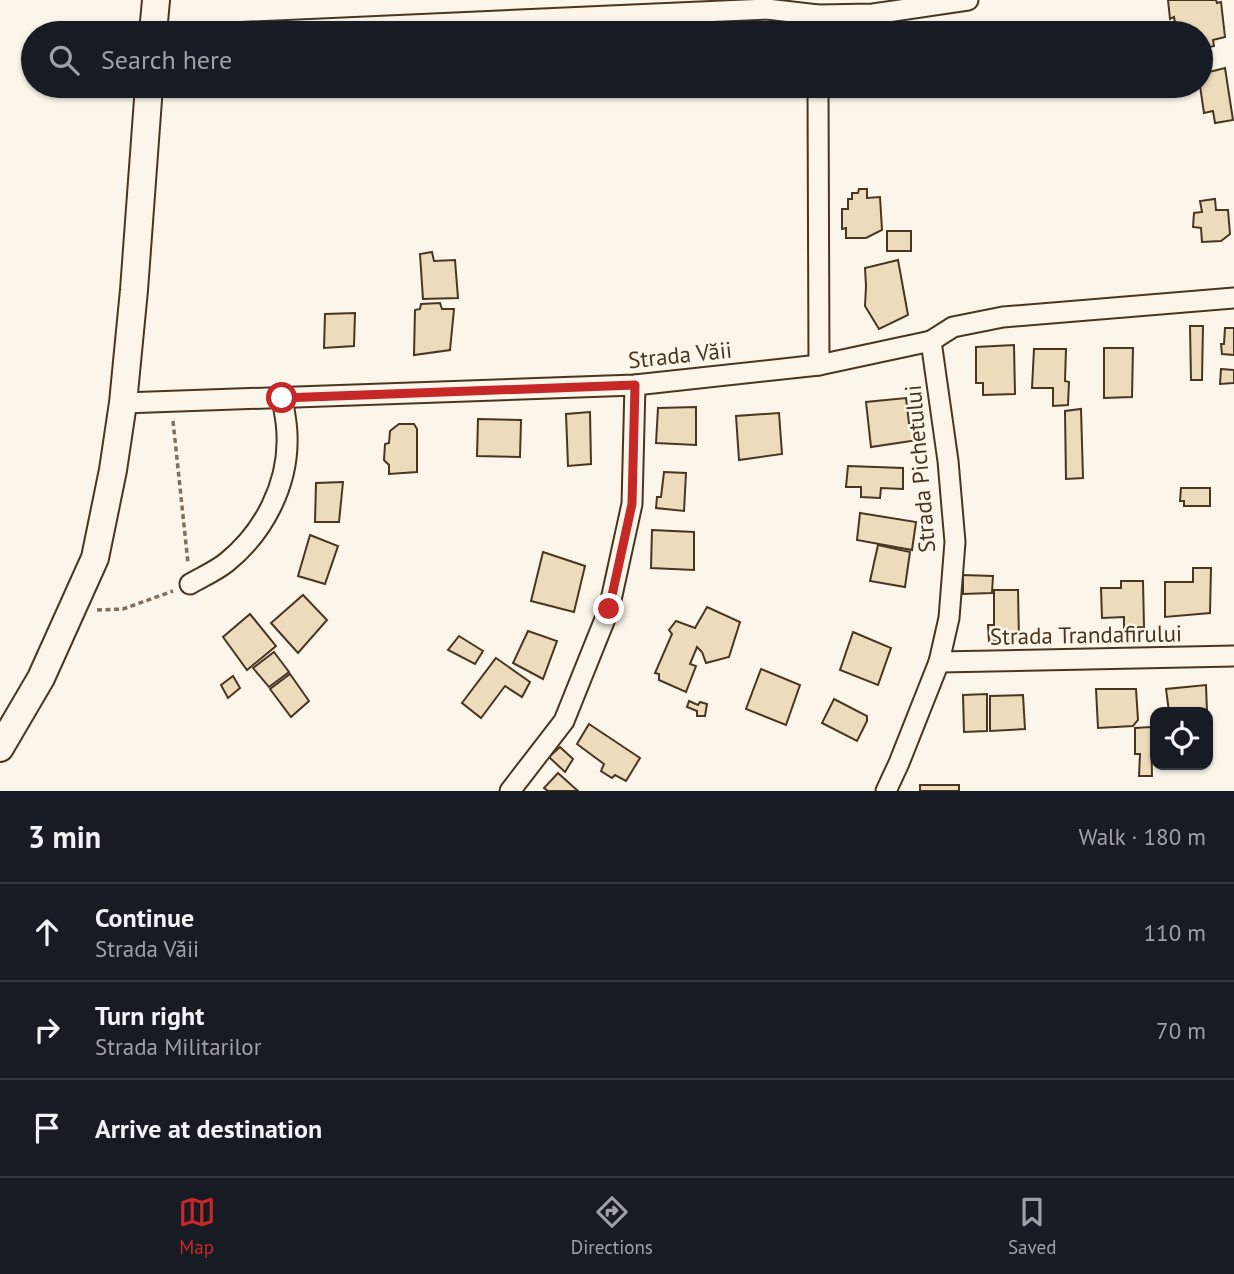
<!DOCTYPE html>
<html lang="en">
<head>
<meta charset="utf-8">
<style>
  body { margin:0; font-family:"PT Sans",sans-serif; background:#20242c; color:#f1f3f6 }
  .controls { position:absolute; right:21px; bottom:21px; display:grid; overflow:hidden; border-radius:14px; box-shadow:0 2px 5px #0004 }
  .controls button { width:63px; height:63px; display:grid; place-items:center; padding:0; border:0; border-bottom:2px solid #363941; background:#171b24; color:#f1f3f6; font:35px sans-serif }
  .stop { position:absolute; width:21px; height:21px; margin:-16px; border:5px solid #c62828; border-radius:50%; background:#fff }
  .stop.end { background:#c62828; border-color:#fff; box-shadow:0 2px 7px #0008 }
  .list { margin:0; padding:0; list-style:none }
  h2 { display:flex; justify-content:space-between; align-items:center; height:91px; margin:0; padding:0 28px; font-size:30px }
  h2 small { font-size:23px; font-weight:400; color:#9ea1a6 }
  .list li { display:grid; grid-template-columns:46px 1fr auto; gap:21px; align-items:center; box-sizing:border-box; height:98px; padding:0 28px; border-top:2px solid #363941 }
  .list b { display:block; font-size:26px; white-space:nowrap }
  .list p { margin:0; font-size:23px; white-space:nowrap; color:#9ea1a6 }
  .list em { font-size:23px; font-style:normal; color:#9ea1a6 }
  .icon { flex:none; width:38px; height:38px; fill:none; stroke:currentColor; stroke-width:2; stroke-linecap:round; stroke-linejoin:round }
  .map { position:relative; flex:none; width:1234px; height:791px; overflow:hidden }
  .search { position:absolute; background:#171b24; box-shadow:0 2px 5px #0004; left:21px; right:21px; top:21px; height:77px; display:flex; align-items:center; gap:18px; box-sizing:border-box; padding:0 24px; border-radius:38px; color:#9ea1a6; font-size:26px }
  .sheet { height:385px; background:#171b24 }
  nav { display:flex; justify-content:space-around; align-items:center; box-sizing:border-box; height:98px; border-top:2px solid #363941; background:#171b24; font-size:19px; color:#9ea1a6 }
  nav a { display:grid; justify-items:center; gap:4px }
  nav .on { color:#c62828 }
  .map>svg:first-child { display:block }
  .building { fill:#ecdcbc; stroke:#4a3520; stroke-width:2 }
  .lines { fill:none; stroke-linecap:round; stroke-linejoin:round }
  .street-casing { stroke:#4a3520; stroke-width:23 }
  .secondary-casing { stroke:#4a3520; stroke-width:30 }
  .path { stroke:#7f6f5c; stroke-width:3.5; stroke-dasharray:5 3.5; stroke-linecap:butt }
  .street { stroke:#fbf6e9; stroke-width:19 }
  .secondary { stroke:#fbf6e9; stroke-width:26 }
  .route { stroke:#c62828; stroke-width:9 }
  .labels { text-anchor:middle; stroke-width:5; stroke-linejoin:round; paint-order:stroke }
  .street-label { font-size:23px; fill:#4a3520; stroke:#fbf6e9 }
</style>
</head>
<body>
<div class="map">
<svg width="1234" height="791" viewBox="0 0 1234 791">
  <rect width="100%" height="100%" fill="#fbf6e9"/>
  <!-- building -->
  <g class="building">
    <polygon points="1168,0 1216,0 1217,3 1221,2 1225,37 1213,40 1214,46 1201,49 1201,33 1177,33 1174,17 1170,19"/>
    <polygon points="1225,68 1233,120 1215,123 1213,111 1204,113 1200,86 1201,74"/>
    <polygon points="859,189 867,189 867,198 880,197 882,230 866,238 846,238 846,228 842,229 842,209 848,209 848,199 852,199 852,193 858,193"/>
    <polygon points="1215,199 1216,210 1228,210 1230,234 1221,241 1202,242 1201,228 1193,227 1194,213 1202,212 1200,201"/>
    <rect x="887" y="231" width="24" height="20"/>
    <polygon points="432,252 434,261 455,260 458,298 423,299 420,254"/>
    <polygon points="898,260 908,315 879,329 865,306 866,286 865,268"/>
    <polygon points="440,303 442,309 454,309 450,350 414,355 415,310 420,309 421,304"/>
    <polygon points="355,313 354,346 324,348 325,314"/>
    <polygon points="1190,326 1203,326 1202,380 1191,380"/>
    <polygon points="1225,328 1234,328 1234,355 1222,354 1221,344 1224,344"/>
    <polygon points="1014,345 1015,394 983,395 983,383 976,383 976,347"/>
    <polygon points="1104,348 1133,348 1132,397 1104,398"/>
    <polygon points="1034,349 1066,349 1065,381 1069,382 1068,405 1053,406 1053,388 1032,388"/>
    <polygon points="1221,369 1234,370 1234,383 1220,384"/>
    <polygon points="906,398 909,423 917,423 918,440 871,447 866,402"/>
    <polygon points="696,407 696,445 656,443 658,408"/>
    <polygon points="1081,409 1083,478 1066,479 1065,411"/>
    <polygon points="590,412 591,464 568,466 566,414"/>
    <polygon points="779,413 782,454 739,460 736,416"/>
    <polygon points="478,419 521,420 520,457 477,456"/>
    <polygon points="399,424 414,424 417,429 417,472 389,474 389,465 384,460 385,444 389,443 390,431"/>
    <polygon points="848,466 903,468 903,489 881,488 880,498 861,497 861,487 846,487"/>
    <polygon points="664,472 686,473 684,511 656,508 657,497 661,497"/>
    <polygon points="343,482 339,522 315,522 316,483"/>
    <polygon points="1181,488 1210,488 1210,506 1184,506 1184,501 1180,501"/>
    <polygon points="860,513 916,522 912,550 857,540"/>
    <polygon points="652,530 694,532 694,570 651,568"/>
    <polygon points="310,535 338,546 325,584 298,576"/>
    <polygon points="878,545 910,552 905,587 870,581"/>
    <polygon points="543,552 585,566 574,612 531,601"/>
    <polygon points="1193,568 1211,568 1210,613 1165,617 1165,582 1193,582"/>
    <polygon points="963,575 993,576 992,593 963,594"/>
    <polygon points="1121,581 1143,581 1144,627 1124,628 1124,617 1102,618 1101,588 1121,588"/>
    <polygon points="994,590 1018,590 1019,640 989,641 988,625 994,625"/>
    <polygon points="303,595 327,620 298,653 271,623"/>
    <polygon points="707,607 740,622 729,657 706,663 702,652 697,647 690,664 696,666 686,692 659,680 659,674 655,673 672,634 669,630 676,621 695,628"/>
    <polygon points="250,614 276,646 247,670 223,637"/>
    <polygon points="528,631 557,641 543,679 513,663"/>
    <polygon points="853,632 891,648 878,685 840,670"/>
    <polygon points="459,636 483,651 475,664 448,650"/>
    <polygon points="274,652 289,672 269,687 253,668"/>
    <polygon points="496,658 530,682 522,697 505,686 481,718 462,703"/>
    <polygon points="761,669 800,685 786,725 746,709"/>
    <polygon points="290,674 309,701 291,717 270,689"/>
    <polygon points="233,676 240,688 228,698 221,685"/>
    <polygon points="1206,685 1207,712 1169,712 1166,689"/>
    <polygon points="1096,689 1136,689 1138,720 1133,726 1098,728"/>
    <polygon points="987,694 987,731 964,732 963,695"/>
    <polygon points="1023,695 1025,729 990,731 990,696"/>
    <polygon points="834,699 867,716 867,721 857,741 822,723"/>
    <polygon points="689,701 698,705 700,702 707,704 705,716 697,716 697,711 687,707"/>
    <polygon points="589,724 640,758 626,781 615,775 612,778 601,771 604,764 577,744"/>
    <polygon points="1151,727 1152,776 1139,776 1140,754 1135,754 1135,728"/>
    <polygon points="560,747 573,759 565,772 549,757"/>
    <polygon points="558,773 578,791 548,791 544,788"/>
    <rect x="920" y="785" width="39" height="6"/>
  </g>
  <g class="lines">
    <defs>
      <g id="street">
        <polyline points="818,15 818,33"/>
        <polyline points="231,33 767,9 818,15 873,14 968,0"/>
        <polyline points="818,86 819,365"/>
        <polyline points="123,403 635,385 819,365 931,341 953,327 1003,317 1234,298"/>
        <path d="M190 584C202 577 216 571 227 562 264 532 289 484 287 435 287 423 284 410 282 398"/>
        <polyline points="939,662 1234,656"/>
        <polyline points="510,791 564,721 609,609 632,504 635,385"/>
        <polyline points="886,791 899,763 939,662 949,618 955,542 948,461 931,341"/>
      </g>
      <g id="secondary">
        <polyline points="153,33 156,0"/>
        <polyline points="0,748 41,678 95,558 113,470 123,403 134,290 149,86"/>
      </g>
    </defs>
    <!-- street casing -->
    <use href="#street" class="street-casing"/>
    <!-- secondary casing -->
    <use href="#secondary" class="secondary-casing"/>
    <!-- path -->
    <g class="path">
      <polyline points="173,421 188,563"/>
      <polyline points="97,610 123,609 173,591"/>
    </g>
    <!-- street -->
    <use href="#street" class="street"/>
    <!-- secondary -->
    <use href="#secondary" class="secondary"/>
  </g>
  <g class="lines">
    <!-- route -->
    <polyline class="route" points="282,398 635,385 632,504 609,609"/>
  </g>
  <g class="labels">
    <!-- street labels -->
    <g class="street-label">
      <text transform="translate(680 355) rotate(-6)" y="8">Strada Văii</text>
      <text transform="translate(920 469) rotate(-95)" y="8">Strada Pichetului</text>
      <text transform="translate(1086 635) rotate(-1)" y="8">Strada Trandafirului</text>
    </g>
  </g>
</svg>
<div class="controls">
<button><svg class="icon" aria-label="locate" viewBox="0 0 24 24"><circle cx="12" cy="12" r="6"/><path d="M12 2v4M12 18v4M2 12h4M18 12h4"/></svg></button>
</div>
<div class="stop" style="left:282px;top:398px"></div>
<div class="stop end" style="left:609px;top:609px"></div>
<div class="search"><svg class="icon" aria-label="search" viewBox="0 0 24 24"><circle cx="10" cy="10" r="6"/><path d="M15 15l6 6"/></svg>Search here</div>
</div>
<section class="sheet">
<h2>3 min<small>Walk · 180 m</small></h2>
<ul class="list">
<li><svg class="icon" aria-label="ahead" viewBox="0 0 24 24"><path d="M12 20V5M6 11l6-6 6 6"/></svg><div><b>Continue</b><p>Strada Văii</p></div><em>110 m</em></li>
<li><svg class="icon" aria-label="right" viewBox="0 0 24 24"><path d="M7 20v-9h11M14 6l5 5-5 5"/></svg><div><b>Turn right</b><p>Strada Militarilor</p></div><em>70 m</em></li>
<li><svg class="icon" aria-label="arrive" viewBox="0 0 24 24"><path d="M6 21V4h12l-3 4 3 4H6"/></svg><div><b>Arrive at destination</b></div></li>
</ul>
</section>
<nav>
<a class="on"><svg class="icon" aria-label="map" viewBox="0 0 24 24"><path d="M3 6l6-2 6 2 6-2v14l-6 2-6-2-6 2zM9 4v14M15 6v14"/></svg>Map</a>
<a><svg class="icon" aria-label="directions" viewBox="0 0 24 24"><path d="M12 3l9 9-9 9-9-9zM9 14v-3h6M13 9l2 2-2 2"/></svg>Directions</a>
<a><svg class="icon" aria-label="saved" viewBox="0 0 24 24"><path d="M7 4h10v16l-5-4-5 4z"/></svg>Saved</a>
</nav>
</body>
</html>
